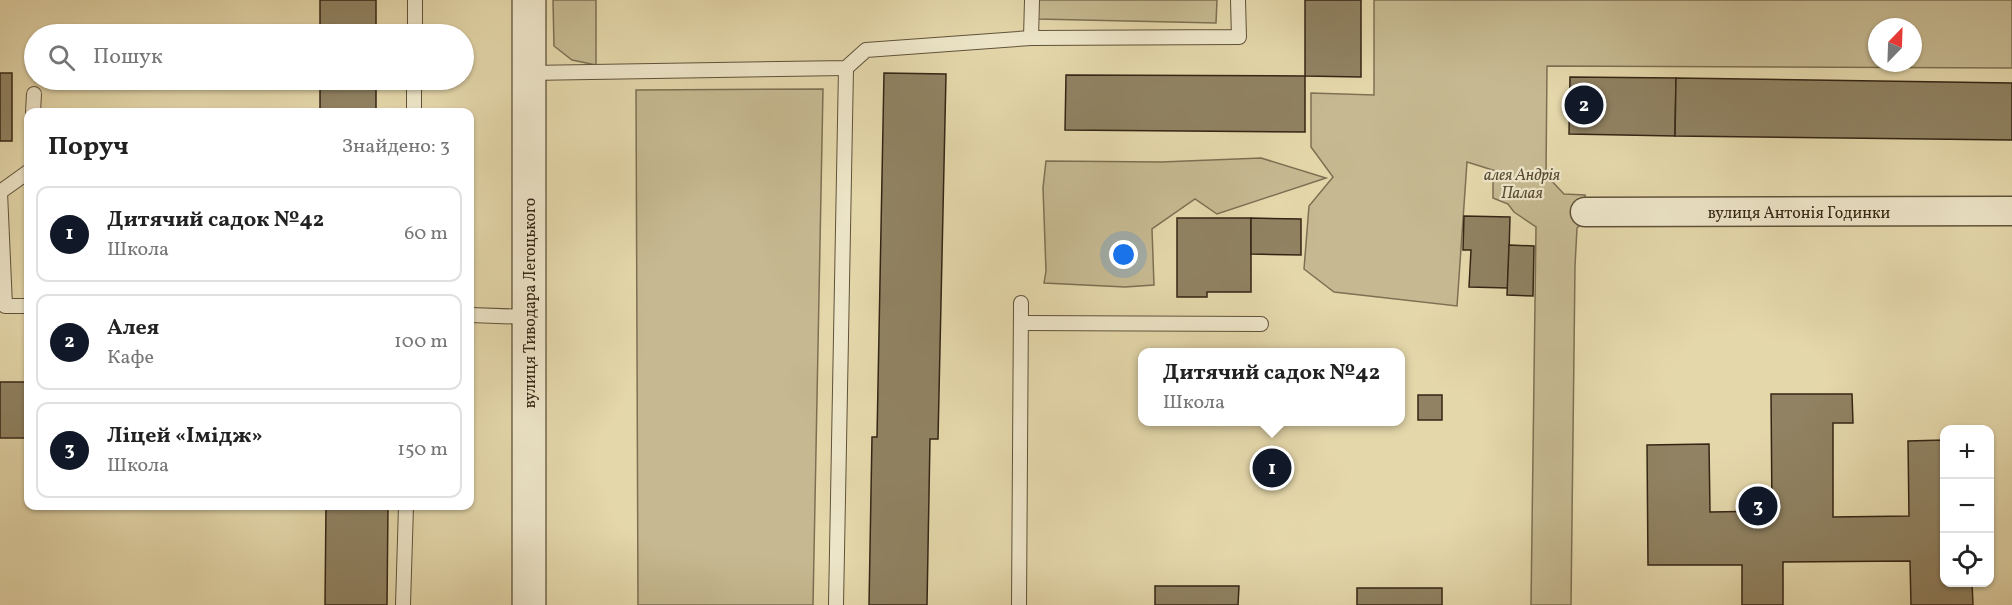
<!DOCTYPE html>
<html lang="uk">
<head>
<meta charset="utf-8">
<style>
  body { margin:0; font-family:Vollkorn,serif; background:#f2f2f2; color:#222 }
  .controls { position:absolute; right:18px; bottom:18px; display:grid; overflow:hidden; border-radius:12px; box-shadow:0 2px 4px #0004 }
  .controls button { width:54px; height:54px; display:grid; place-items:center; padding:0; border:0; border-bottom:2px solid #e0e0e0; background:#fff; color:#222; font:30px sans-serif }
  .compass { position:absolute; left:1868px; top:18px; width:54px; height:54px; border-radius:50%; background:#fff; box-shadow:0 2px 4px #0004; rotate:23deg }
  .you { position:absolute; left:1124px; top:255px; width:21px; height:21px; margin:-15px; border:4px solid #fff; border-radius:50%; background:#1a73e8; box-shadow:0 0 0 9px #1a73e833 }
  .badge { display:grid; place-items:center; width:39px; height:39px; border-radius:50%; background:#111827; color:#fff; font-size:20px; font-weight:700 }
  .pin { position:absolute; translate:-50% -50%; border:3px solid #fff; box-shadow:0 2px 6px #0006 }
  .popup { position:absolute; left:1138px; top:348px; width:267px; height:78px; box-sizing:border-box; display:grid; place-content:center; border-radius:12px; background:#fff; filter:drop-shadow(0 2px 4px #0005); font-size:20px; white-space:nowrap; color:#767676 }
  .popup b { font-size:22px; color:#222 }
  .popup::after { content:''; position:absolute; left:50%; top:100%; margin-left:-12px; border:12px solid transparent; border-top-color:#fff }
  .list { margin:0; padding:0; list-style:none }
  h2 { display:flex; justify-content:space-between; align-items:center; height:78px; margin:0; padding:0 24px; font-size:26px }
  h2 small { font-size:20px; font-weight:400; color:#767676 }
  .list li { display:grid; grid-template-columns:39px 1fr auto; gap:18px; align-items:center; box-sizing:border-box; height:96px; margin:0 12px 12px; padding:0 12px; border:2px solid #e0e0e0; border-radius:12px }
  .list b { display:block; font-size:22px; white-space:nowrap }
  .list p { margin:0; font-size:20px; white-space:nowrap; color:#767676 }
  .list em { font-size:20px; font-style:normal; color:#767676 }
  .icon { flex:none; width:33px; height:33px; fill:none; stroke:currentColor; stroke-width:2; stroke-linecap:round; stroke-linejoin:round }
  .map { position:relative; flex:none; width:2012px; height:605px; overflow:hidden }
  .search { position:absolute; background:#fff; box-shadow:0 2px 4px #0004; left:24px; top:24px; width:450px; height:66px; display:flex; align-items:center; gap:15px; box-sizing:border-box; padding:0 21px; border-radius:33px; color:#767676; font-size:22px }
  .panel { position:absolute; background:#fff; box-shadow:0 2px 4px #0004; left:24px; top:108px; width:450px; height:402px; border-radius:12px }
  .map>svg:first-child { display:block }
  .green { fill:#c6b991; stroke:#7d7053; stroke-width:1.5; fill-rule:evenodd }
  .building { fill:#908262; stroke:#342615; stroke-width:1.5 }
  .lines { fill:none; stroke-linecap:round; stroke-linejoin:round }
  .lane-casing { stroke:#60523a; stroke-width:16 }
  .street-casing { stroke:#60523a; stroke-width:31 }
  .secondary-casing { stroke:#342615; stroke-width:35 }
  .lane { stroke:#ede5c8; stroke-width:14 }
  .street { stroke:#ede5c8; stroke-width:28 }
  .secondary { stroke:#ede5c8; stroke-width:33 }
  .labels { text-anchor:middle; stroke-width:4.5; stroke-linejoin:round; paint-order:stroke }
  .park-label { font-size:16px; font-style:italic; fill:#584b34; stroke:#ede5c8 }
  .street-label { font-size:16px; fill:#342615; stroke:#ede5c8 }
</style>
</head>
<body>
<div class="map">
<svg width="2012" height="605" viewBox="0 0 2012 605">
  <rect width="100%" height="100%" fill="#e4d7aa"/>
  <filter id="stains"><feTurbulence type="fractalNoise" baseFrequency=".00333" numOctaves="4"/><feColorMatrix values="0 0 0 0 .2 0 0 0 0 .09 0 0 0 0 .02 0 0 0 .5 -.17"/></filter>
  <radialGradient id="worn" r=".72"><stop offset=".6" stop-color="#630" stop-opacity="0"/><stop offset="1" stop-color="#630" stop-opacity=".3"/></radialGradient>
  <!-- green -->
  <g class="green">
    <polygon points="553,0 596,0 596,65 572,60 554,46"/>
    <polygon points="1038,0 1217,0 1216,23 1038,19"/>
    <path d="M1374 0H2012V68L1547 66 1546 175 1564 194 1585 195 1586 219 1577 228 1575 266 1571 605H1531L1536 227 1514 212 1508 204 1493 198V180L1499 172 1467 162 1457 306 1334 292 1304 269 1309 206 1333 177 1311 147V93L1374 95ZM1877 27H1913V63H1877Z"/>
    <polygon points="823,89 813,605 638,605 636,90"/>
    <polygon points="1261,158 1326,178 1217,214 1195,199 1152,229 1154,285 1125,287 1044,283 1046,271 1043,188 1046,161 1161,162"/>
  </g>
  <!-- building -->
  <g class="building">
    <rect x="320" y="0" width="56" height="34"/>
    <polygon points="1305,0 1361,0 1361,77 1305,76"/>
    <rect x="0" y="73" width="12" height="68"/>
    <polygon points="884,73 946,74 938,439 930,439 927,605 869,605 872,437 877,437"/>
    <polygon points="1066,75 1305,76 1305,132 1065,130"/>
    <polygon points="1570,77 1676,78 1675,136 1569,134"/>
    <polygon points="1676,78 2012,83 2012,140 1675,136"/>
    <rect x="320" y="80" width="56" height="32"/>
    <polygon points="1464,216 1510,217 1508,288 1469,287 1471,250 1463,250"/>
    <polygon points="1177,218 1251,218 1251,292 1207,292 1207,297 1177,297"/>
    <polygon points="1251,218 1301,219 1301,255 1251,254"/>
    <polygon points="1509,245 1534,246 1533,296 1507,295"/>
    <rect x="0" y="382" width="28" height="56"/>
    <polygon points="1771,394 1852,394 1853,423 1833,423 1833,517 1909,516 1908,441 1944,440 1944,582 1972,582 1973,605 1911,605 1910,561 1783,562 1783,605 1742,605 1742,565 1648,565 1647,445 1709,444 1710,512 1772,511"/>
    <rect x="1418" y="395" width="24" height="25"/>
    <polygon points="326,506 388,506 387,605 325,605"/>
    <polygon points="1155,586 1239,586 1238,605 1155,605"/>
    <rect x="1357" y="588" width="85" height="17"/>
  </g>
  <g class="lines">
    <defs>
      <g id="lane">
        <polyline points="415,34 415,0"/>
        <polyline points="1031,38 1032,0"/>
        <polyline points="528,73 846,68 866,50 1031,38 1239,37 1238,0"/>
        <polyline points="33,112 34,94"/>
        <polyline points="414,112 414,80"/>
        <polyline points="28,172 0,192 5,306 28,306"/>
        <polyline points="470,315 528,317"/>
        <polyline points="1021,323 1261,324"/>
        <polyline points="403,605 406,506"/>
        <polyline points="836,605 846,68"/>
        <polyline points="1019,605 1021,303"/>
      </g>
      <polyline id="street" points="1585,212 2012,211"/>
      <polyline id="secondary" points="529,0 529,605"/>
    </defs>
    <!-- lane casing -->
    <use href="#lane" class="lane-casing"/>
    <!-- street casing -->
    <use href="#street" class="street-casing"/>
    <!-- secondary casing -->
    <use href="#secondary" class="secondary-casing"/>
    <!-- lane -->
    <use href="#lane" class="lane"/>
    <!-- street -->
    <use href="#street" class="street"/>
    <!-- secondary -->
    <use href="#secondary" class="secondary"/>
  </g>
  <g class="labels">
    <!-- park labels -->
    <g class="park-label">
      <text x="1522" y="180">алея Андрія<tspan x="1522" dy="18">Палая</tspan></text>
    </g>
    <!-- street labels -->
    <g class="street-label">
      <text x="1799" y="218">вулиця Антонія Годинки</text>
      <text transform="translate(529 303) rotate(-90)" y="6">вулиця Тиводара Легоцького</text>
    </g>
  </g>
  <rect width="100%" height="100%" filter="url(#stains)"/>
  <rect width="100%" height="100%" fill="url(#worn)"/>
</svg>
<div class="controls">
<button>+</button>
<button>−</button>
<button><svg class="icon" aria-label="locate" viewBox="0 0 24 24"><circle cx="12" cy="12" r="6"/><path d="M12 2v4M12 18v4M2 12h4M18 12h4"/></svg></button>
</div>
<svg class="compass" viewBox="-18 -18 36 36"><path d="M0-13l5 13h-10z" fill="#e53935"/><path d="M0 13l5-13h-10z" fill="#767676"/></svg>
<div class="you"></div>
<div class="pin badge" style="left:1272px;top:468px">1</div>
<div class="popup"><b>Дитячий садок №42</b>Школа</div>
<div class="pin badge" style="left:1584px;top:105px">2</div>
<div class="pin badge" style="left:1758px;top:506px">3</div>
<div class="search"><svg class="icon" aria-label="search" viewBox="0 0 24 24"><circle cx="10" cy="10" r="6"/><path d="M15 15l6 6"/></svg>Пошук</div>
<section class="panel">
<h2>Поруч<small>Знайдено: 3</small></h2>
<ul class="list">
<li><span class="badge">1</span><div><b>Дитячий садок №42</b><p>Школа</p></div><em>60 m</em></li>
<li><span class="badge">2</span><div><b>Алея</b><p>Кафе</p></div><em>100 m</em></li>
<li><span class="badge">3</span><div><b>Ліцей «Імідж»</b><p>Школа</p></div><em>150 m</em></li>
</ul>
</section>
</div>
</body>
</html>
